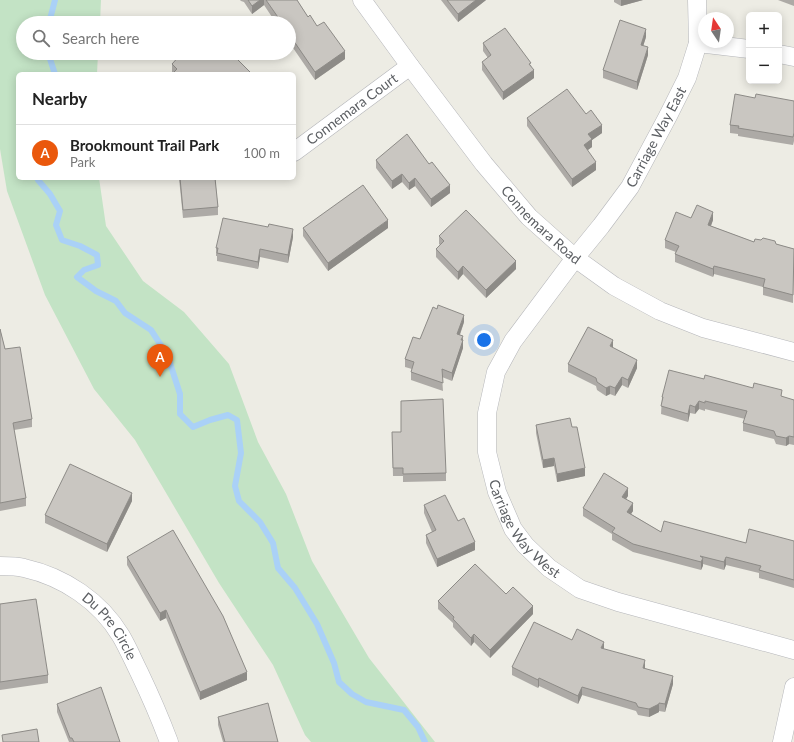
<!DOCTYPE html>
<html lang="en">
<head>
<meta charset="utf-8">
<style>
  body { margin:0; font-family:Lato,sans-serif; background:#f6f6f6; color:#222 }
  .controls { position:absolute; right:12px; top:12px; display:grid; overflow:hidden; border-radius:6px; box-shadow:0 2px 10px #0003 }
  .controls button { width:36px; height:36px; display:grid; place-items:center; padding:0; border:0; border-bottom:1px solid #e0e0e0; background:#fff; color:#222; font:20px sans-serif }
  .compass { position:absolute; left:698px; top:12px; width:36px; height:36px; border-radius:50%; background:#fff; box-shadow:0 2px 10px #0003; rotate:347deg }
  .you { position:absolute; left:484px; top:340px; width:14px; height:14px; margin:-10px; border:3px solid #fff; border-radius:50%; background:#1a73e8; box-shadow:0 0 0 6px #1a73e833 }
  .badge { display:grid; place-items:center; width:26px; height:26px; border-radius:50%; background:#ea580c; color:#fff; font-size:13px; font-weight:700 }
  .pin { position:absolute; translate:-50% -33px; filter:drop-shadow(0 1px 2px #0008) }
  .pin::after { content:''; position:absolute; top:21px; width:14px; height:12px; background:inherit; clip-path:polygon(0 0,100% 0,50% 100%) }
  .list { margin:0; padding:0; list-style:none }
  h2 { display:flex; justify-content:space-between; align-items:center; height:52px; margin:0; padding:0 16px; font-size:17px }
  h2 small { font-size:13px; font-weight:400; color:#767676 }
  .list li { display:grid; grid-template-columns:26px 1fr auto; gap:12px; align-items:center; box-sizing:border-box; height:56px; padding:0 16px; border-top:1px solid #e0e0e0 }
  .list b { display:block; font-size:15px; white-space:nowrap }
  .list p { margin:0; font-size:13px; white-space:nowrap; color:#767676 }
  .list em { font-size:13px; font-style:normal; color:#767676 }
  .icon { flex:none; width:22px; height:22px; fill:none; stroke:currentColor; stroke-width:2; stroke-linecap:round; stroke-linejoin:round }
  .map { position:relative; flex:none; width:794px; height:742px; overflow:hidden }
  .search { position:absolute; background:#fff; box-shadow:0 2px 10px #0003; left:16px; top:16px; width:280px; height:44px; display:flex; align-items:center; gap:10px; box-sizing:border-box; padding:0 14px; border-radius:22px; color:#767676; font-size:15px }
  .panel { position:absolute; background:#fff; box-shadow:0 2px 10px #0003; left:16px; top:72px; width:280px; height:108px; border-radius:6px }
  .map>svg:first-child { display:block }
  .green { fill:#c3e3c5 }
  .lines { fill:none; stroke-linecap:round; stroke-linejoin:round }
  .stream { stroke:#aad1f7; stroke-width:6 }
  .minor-casing { stroke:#b5b6ba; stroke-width:19 }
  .minor { stroke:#fff; stroke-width:18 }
  .wall { fill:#adaaa6 }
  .shaded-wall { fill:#8d8b87 }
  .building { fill:#c9c6c1; stroke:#8d8b87 }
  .labels { text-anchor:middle; stroke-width:3; stroke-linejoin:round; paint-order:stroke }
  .street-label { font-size:14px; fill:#5c5f63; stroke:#fff }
</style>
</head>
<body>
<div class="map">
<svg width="794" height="742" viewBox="0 0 794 742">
  <rect width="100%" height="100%" fill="#edece4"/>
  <!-- green -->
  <polygon class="green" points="0,0 101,0 100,23 23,23 23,53 98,53 97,74 18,74 18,178 99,178 106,226 143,281 184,312 229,364 258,442 286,494 312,561 369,658 435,742 311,742 305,735 273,665 219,583 135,440 94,389 45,295 7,191 0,149"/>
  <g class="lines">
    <!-- stream -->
    <g class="stream">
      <polyline points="49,23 55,0"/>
      <polyline points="48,53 55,74"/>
      <polyline points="37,178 38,180 50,194 60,211 56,225 62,240 80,246 97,255 98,265 84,270 77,277 96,291 116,301 125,313 151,330 164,350 169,360 180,394 180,414 193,427 210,420 228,415 237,420 241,453 235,486 239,501 260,522 273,543 278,568 295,588 317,624 334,663 339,682 352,694 366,702 404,710 418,727 425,742"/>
    </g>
    <defs>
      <g id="minor">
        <path id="s1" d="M362 0 410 66 484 164 529 217 575 258 614 286 660 311 703 328 794 352"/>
        <path id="s2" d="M697 0 698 43 687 78 668 116 630 187 601 226 575 258 513 341 496 372 487 413V452L497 492 513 529 525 545 549 568 580 589 618 602 794 650"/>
        <polyline points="698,43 749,49"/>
        <polyline points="779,54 794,57"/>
        <path id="s3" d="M294 152 410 66"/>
        <path id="s4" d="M0 566C8 566 17 566 24 568 64 577 100 601 121 636 128 648 133 660 139 672 150 695 160 718 169 742"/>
        <polyline points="782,742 794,687"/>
      </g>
    </defs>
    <!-- minor casing -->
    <use href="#minor" class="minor-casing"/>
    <!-- minor -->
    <use href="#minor" class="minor"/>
  </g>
  <!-- wall -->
  <g class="wall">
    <polygon points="240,0 297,0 308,17 317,26 345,59 315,80 289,42 289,23 276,23 264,5 252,14 244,2 241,1"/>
    <polygon points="441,0 486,0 458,22"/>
    <polygon points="614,0 643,0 621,6 614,2"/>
    <polygon points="778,0 794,0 794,6"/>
    <polygon points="646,37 643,46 648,55 637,90 603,78 603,70"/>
    <polygon points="483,43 531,65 534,78 503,100 482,70 482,62 488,58 483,51"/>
    <polygon points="172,64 252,74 173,73 172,72"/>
    <polygon points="755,98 794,101 794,141 793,145 738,136 738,134 730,133 730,125"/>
    <polygon points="586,114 602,133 592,140 592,147 587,150 596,170 572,187 527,126 527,118"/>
    <polygon points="376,160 450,193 431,207 415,186 409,190 402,182 392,189 376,168"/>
    <polygon points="179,178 215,178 218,207 218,215 183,218"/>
    <polygon points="691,218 713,220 711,226 754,242 776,244 794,249 793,303 763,295 763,287 714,274 713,277 675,262 675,254 676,252 665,248 665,240"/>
    <polygon points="303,228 388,228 328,271 303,236"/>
    <polygon points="439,236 516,269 486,298 463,274 458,280 436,257 436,249 440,245 439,244"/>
    <polygon points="293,237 288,263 260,257 258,269 217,261 217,256 216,256 216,248"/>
    <polygon points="464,322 460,335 463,340 463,348 452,381 442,377 443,391 411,380 411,372 412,369 405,367 405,359 420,339"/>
    <polygon points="0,329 5,349 32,419 32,427 14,430 26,498 26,506 0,511"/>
    <polygon points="613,348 637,368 628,388 622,385 615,396 610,394 606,396 597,390 596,386 568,372 568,364"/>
    <polygon points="704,379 782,397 794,400 794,445 789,444 786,446 776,444 774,439 743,431 743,423 745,419 705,409 705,411 699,409 695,414 690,413 688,422 661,414 662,397"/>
    <polygon points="536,425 572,427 585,476 557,482 554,466 543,468 536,433"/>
    <polygon points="392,432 446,473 446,481 403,482 403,476 393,476"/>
    <polygon points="628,496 626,499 633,511 631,514 661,532 746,543 794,541 794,588 759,578 759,573 726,565 724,570 703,564 701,570 633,552 612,540 612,534 583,516 583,508"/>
    <polygon points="132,501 107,552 45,523 45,515"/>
    <polygon points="424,505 475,550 437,567 426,543 426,535 432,532 424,513"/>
    <polygon points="127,557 247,680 200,700 166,618 160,621 127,565"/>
    <polygon points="506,594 533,614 490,658 474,642 471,646 453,627 453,623 438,609 438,601"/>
    <polygon points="0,604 48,675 48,683 0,690"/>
    <polygon points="572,640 604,649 645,668 673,684 665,712 659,711 659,712 649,717 638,715 636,711 582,695 578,704 539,686 538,688 512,675 512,667"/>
    <polygon points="57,704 120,742 69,742 57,712"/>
    <polygon points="218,717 278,742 223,742 218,725"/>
  </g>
  <!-- shaded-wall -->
  <g class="shaded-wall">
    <polygon points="260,0 264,0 264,5 252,14 252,6"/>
    <polygon points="476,0 486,0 458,22 458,14"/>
    <polygon points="621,0 643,0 621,6"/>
    <polygon points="646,29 646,37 641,53 641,45"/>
    <polygon points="648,47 648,55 637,90 637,82"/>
    <polygon points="345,51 345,59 315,80 315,72"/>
    <polygon points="534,70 534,78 503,100 503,92"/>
    <polygon points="602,125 602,133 592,140 592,147 584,153 584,145 588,134"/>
    <polygon points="596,162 596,170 572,187 572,179"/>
    <polygon points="402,174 402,182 392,189 392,181"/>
    <polygon points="415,178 415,186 409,190 409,183"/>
    <polygon points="450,185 450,193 431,207 431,199"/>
    <polygon points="713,212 713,220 708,233 708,225"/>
    <polygon points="388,220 388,228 328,271 328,263"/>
    <polygon points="293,229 293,237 288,263 288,255"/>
    <polygon points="260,249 260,257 258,269 258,262"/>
    <polygon points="516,261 516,269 486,298 486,290"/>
    <polygon points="463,266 463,274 458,280 458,272"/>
    <polygon points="714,266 714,274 713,277 713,269"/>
    <polygon points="464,315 464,322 457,342 457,334"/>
    <polygon points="463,336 463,348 452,381 452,373"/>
    <polygon points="613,340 613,348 610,346"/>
    <polygon points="637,360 637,368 628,388 628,380"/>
    <polygon points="622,377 622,385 615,396 615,388"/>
    <polygon points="610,386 610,394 606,396 606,388"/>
    <polygon points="699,401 699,409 695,414 695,407"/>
    <polygon points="690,405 690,413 688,422 688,414"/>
    <polygon points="789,436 789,444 786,446 786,438"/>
    <polygon points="554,458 554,466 543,468 543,460"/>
    <polygon points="585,468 585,476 557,482 557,474"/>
    <polygon points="628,488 628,496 622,505 622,497"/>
    <polygon points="132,493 132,501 107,552 107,544"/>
    <polygon points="633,503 633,511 627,520 627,512"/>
    <polygon points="475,542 475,550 437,567 437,559"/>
    <polygon points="726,557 726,565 724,570 724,562"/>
    <polygon points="703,558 703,566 701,570 701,562"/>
    <polygon points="533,606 533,614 490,658 490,650"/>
    <polygon points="166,610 166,618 160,621 160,613"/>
    <polygon points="474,634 474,642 471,646 471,638"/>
    <polygon points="604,642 604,650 601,648"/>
    <polygon points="645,660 645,668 643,668"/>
    <polygon points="247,672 247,680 200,700 200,692"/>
    <polygon points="673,676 673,684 665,712 665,704"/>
    <polygon points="539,678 539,686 538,688 538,680"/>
    <polygon points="582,687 582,695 578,704 578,696"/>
    <polygon points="659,703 659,712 649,717 649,709"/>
  </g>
  <!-- building -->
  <g class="building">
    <polygon points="248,0 260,0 252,6"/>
    <polygon points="266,0 297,0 308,17 310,15 317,26 324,22 345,51 315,72 289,34 289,23 282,23"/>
    <polygon points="447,0 476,0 458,14"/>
    <polygon points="620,20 646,29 641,45 648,47 637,82 603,70"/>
    <polygon points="505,28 531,63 529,64 534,70 503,92 482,62 491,55 483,43"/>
    <polygon points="182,53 231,53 252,74 172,74 177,69 172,64"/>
    <polygon points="567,89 586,114 591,110 602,125 588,134 592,139 584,145 596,162 572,179 527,118"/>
    <polygon points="735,94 755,98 756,94 794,101 794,133 793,137 738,128 739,126 730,125"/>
    <polygon points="407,134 429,164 432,162 450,185 431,199 415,178 409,183 402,174 392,181 376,160"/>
    <polygon points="180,178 215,178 218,207 183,210"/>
    <polygon points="363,185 388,220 328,263 303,228"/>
    <polygon points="697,205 713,212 708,225 754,242 755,239 761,240 763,238 775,241 776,244 794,249 793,295 763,287 765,279 714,266 713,269 675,254 679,246 665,240 676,212 691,218"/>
    <polygon points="466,210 516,261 486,290 463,266 458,272 436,249 444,241 439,236"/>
    <polygon points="223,218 268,227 269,224 293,229 288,255 260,249 258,262 217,253 218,248 216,248"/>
    <polygon points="438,305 464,315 457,334 463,336 461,340 463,340 452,373 442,369 443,383 411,372 414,362 405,359 413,337 420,339 433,307 437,309"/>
    <polygon points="588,327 613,340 610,346 637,360 628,380 622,377 615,388 610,386 606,388 597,382 596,378 568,364"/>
    <polygon points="0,329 5,349 20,347 32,419 13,423 26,498 0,503"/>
    <polygon points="669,370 704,379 705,375 753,388 754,383 782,390 781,396 794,400 794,437 789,436 786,438 776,436 774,431 743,423 747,411 705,401 705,403 699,401 695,407 690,405 688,414 661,406 663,397 662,397"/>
    <polygon points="443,399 446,473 403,474 403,468 393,468 392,432 401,432 401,401"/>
    <polygon points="570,418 572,427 577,427 585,468 557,474 554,458 543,460 536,425"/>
    <polygon points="70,464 132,493 107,544 45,515"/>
    <polygon points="604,473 628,488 622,497 633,503 627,512 661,532 664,521 746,543 749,529 794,541 794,580 759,570 761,566 726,557 724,562 700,556 703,558 701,562 633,544 612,532 615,528 583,508"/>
    <polygon points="445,495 458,521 464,518 475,542 437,559 426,535 436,530 424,505"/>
    <polygon points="173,530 223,616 247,672 200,692 166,610 160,613 127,557"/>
    <polygon points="475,564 506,594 513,587 533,606 490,650 474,634 471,638 453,619 454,617 438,601"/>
    <polygon points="36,599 48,675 0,682 0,604"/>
    <polygon points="534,622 572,640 577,629 604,642 601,648 645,660 643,668 673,676 665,704 659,703 659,704 649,709 638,707 636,703 582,687 578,696 539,678 538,680 512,667"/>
    <polygon points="101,687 120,742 74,742 72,738 70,738 57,704"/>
    <polygon points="268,703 278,742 225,742 218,717"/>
    <polygon points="37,729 39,742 3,742 2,735"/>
  </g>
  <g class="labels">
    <!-- street labels -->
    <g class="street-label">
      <text dy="5" stroke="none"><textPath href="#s3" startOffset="72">Connemara Court</textPath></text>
      <text transform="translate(656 137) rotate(-62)" y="5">Carriage Way East</text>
      <text dy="5" stroke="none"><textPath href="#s1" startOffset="288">Connemara Road</textPath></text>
      <text dy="5" stroke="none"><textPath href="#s2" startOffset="600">Carriage Way West</textPath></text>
      <text dy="5" stroke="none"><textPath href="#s4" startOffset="131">Du Pre Circle</textPath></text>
    </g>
  </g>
</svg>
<div class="controls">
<button>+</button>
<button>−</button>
</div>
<svg class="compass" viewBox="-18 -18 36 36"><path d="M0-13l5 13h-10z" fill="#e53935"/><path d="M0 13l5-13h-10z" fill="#767676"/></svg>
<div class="you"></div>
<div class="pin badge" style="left:160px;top:377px">A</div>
<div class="search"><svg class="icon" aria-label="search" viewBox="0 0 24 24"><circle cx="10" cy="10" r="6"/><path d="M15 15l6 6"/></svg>Search here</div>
<section class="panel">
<h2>Nearby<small></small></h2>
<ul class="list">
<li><span class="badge">A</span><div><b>Brookmount Trail Park</b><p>Park</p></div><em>100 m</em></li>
</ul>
</section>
</div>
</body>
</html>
